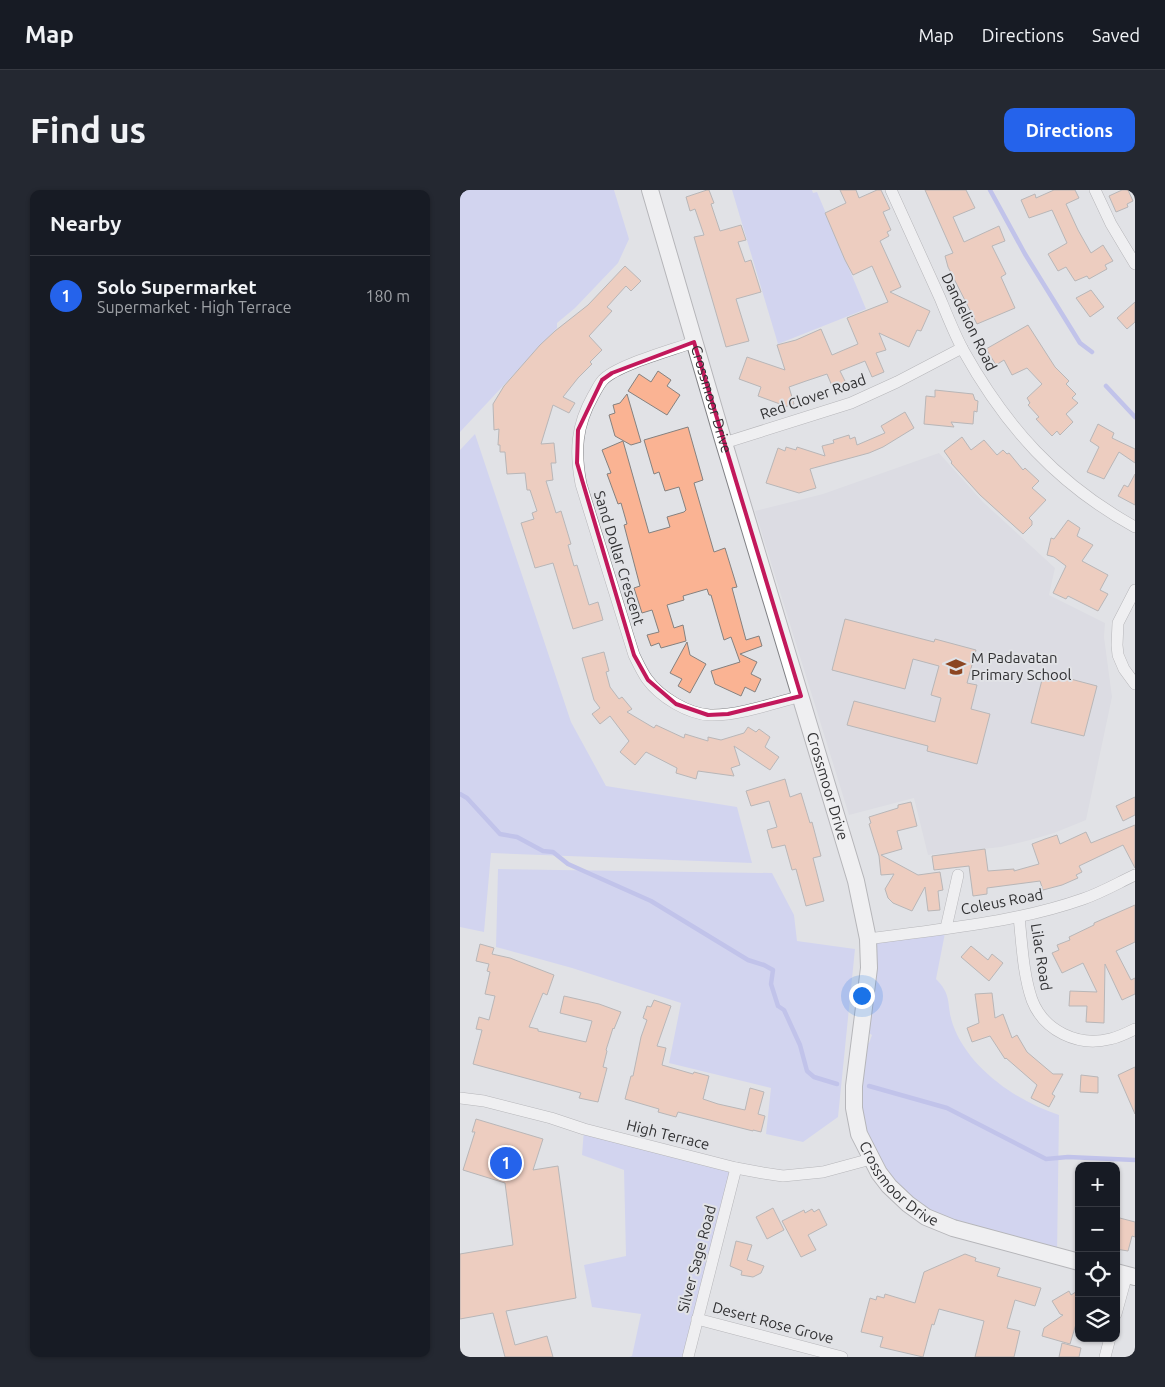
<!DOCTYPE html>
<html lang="en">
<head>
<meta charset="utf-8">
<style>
  body { margin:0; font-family:Ubuntu,sans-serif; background:#242831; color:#f1f3f6 }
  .controls { position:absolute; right:15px; bottom:15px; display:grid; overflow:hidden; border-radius:10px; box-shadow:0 1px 4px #0004 }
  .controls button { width:45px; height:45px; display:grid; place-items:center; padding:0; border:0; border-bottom:1px solid #363941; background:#171b24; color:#f1f3f6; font:25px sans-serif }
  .you { position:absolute; left:401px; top:805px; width:18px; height:18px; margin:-12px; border:4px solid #fff; border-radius:50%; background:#1a73e8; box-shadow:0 0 0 8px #1a73e833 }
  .badge { display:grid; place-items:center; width:32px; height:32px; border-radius:50%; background:#2563eb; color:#fff; font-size:16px; font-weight:700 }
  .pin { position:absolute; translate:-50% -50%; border:2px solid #fff; box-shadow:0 1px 5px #0006 }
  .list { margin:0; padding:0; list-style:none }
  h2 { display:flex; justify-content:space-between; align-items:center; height:65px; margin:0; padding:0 20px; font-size:21px }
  h2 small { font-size:16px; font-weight:400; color:#9ea1a6 }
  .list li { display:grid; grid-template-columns:32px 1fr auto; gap:15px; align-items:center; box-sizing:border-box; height:80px; padding:0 20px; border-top:1px solid #363941 }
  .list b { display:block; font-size:19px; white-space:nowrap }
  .list p { margin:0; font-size:16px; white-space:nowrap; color:#9ea1a6 }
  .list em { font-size:16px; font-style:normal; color:#9ea1a6 }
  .icon { flex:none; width:28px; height:28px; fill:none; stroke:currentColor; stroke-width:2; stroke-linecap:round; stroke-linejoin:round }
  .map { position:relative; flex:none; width:675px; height:1167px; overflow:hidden; border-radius:10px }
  header { display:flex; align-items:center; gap:30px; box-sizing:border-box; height:70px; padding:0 25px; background:#171b24; border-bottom:1px solid #363941 }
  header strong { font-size:24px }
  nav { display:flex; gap:28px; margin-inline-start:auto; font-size:18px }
  .intro { display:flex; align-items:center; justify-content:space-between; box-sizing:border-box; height:120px; padding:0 30px }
  h1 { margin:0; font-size:35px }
  .button { padding:12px 22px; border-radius:10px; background:#2563eb; color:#fff; font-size:18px; font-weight:700 }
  main { display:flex; gap:30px; padding:0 30px }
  aside { flex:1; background:#171b24; border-radius:10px; box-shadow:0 1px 4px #0004 }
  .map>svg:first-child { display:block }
  .built { fill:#d4d6e0 }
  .green { fill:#bfc4fb }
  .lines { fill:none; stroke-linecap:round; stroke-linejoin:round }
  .stream { stroke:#9a9eef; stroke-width:4.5 }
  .building { fill:#fab393; stroke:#85817f }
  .street-casing { stroke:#808185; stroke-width:12 }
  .secondary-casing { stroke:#808185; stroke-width:18 }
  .street { stroke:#fff; stroke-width:11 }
  .secondary { stroke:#fff; stroke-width:16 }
  .marked { fill:none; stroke:#c2185b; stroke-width:4; stroke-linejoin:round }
  .labels { text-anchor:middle; stroke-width:4; stroke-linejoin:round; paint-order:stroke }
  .street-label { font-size:15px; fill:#313133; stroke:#e1e2e6 }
  .poi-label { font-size:15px; fill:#313133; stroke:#e1e2e6; text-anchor:start }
</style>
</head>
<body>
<header>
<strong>Map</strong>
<nav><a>Map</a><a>Directions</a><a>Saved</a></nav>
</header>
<div class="intro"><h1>Find us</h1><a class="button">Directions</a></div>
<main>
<aside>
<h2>Nearby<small></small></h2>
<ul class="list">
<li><span class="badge">1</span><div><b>Solo Supermarket</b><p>Supermarket · High Terrace</p></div><em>180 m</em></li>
</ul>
</aside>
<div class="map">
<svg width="675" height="1167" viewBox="0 0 675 1167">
  <rect width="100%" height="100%" fill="#e1e2e6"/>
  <!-- built -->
  <polygon class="built" points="479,263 523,312 595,378 589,405 645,433 644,447 652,507 626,630 594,643 570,650 541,657 468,665 454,608 389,625 295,321 363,304"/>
  <!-- green -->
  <g class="green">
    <polygon points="0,0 154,0 169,49 158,73 115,118 97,133 97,138 0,242"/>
    <polygon points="272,0 352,0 353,3 357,2 406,119 318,154"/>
    <polygon points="15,244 111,532 146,596 277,617 292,673 31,663 24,742 0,737 0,260"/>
    <polygon points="38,679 312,683 334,725 337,751 395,759 378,927 343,952 306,944 311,898 209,873 221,813 112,778 36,757"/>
    <path d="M486 738 476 789C493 806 486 815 493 835 509 879 557 911 599 925L597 1066 482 1034 427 986 424 973 411 969 393 932 397 856 409 853 412 845 400 838 408 749Z"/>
    <polygon points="124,939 276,978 227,1167 169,1167 172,1166 181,1124 132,1117 124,1075 166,1066 164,980 122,965"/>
  </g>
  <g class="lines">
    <!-- stream -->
    <g class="stream">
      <polyline points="530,0 565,64 620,153 632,162"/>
      <polyline points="646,196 675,227"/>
      <polyline points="0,604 7,608 40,644 57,647 83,661 93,662 108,674 191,711 288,770 304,775 313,780 311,794 318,816 324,820 340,855 347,881 354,887 377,894"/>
      <polyline points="409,896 487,918 586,969 608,967 675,970"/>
    </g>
  </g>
  <!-- building -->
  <g class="building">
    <polygon points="247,0 249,0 254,13 251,14 260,41 281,35 286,50 278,52 285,72 291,70 301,102 276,109 289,151 266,157 234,47 244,45 235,19 230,21 226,7"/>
    <polygon points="380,0 396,0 399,8 417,0 421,0 430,19 423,22 431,40 427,42 429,46 420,51 441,97 430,102 470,121 461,141 457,140 449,157 419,143 426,160 416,163 424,182 412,187 405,171 380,181 388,197 375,203 367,184 346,191 329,197 334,214 321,218 320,214 298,206 301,197 279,189 287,167 325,180 317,155 336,150 361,139 372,165 398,154 387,128 428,112 412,76 393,85 385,70 365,23 386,13"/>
    <polygon points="465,0 506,0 515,18 493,27 504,52 539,36 545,51 532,56 546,84 541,87 555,118 517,134 488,77 485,66 493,63"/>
    <polygon points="594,0 615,0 619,8 606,14 618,40 631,63 643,55 653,71 645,75 647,79 629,89 627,86 615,91 606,77 598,81 588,64 607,53 592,20 569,28 561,10 575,4 576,8"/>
    <polygon points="662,0 668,0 673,11 667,14 668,17 656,22 649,6"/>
    <polygon points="165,76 181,91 171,101 166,96 147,117 152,121 129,146 142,160 130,172 132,174 118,188 103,207 115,213 109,223 93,215 81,254 94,253 96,273 91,273 93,290 86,291 96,323 101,321 111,354 108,355 114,376 117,375 129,415 138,412 143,430 113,439 93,373 75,378 61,333 74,329 72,323 77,321 70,300 67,300 65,283 47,284 45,262 40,262 40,255 38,255 39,239 34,240 33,214 44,196 80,155 95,141 128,115"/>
    <polygon points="631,100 644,117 630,127 616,108"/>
    <polygon points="675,112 675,132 667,139 657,128"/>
    <polygon points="568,135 595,177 609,191 606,194 616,204 612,208 618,213 606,224 613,232 600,245 597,241 592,246 576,229 579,227 568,215 570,213 567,208 582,194 567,178 552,185 544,170 536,175 526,159"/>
    <polygon points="198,181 211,190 207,196 220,205 207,225 168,201 179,184 191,192"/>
    <polygon points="475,200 513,204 515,210 518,211 517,222 514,221 513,234 491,232 494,237 464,234 466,206 475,207"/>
    <polygon points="167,204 181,252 171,255 155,246 149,225 155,223 153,215 160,213"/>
    <polygon points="445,222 454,238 423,257 409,263 350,279 356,298 339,303 306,293 318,258 325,261 326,257 336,260 337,257 365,266 362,256 374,253 373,250 389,245 390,249 395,247 397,255 425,243 421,236"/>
    <polygon points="638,234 654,243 652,248 675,259 675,273 659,262 644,289 627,282 639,257 630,251"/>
    <polygon points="228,237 243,290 234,293 254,362 265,358 277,397 272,398 286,450 299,446 302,456 280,464 297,472 291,484 301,489 295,502 285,497 281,506 255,494 251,481 280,472 271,447 264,450 251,405 249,405 247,399 223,406 224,410 207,415 214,438 223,435 226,451 201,458 199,453 191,456 187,445 199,442 192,420 182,423 174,398 180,396 164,335 167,334 161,313 158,314 147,284 151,283 142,260 163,251 189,343 210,337 207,327 224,322 226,320 219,297 205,301 199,282 194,284 184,250"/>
    <polygon points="502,247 511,260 524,250 537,265 543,260 547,264 549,263 563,280 565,278 579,291 572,298 586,310 569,328 572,331 572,335 563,344 520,305 491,273 492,272 484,261"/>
    <polygon points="675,284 675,315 658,306 664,295 668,297"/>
    <polygon points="608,330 620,338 617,346 633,355 622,371 648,385 640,400 648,404 638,421 608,406 606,409 593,403 606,376 594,367 587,365 591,348 594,349"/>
    <polygon points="385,429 474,452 475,449 516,460 507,493 517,495 511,519 530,524 517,574 467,561 468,556 387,535 394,511 475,532 481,508 471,505 479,476 453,469 445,499 372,480"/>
    <polygon points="227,452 230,465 246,474 230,503 218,496 222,489 210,483"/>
    <polygon points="144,462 149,481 146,482 150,497 159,509 162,507 172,519 167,522 194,538 196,535 224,548 225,544 248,551 248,547 261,550 284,543 288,537 296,542 299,539 310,547 305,557 319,567 310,580 274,556 280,575 271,578 274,586 238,581 236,589 216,583 217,578 186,562 175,575 160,562 169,551 150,526 140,534 132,524 140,518 134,510 122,468"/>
    <polygon points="584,482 637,496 624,546 571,533"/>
    <polygon points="325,589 330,607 341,603 350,633 352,632 361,666 353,668 364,711 346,716 336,679 332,680 325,655 312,658 307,640 317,637 309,611 291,616 286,601"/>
    <polygon points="675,607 675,625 663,631 656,616"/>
    <polygon points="451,612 457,636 437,641 442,659 421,665 458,685 480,682 483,700 478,701 480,720 468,721 465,697 452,721 433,713 428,708 425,699 434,684 421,685 419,666 409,634 411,633 409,627 438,618 438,615"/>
    <polygon points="675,635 675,678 663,655 619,676 622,682 616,685 618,688 602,695 583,700 580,691 527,698 527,704 513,706 509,676 474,680 472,666 525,659 528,681 554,679 554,681 579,674 572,654 585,649 597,645 600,654 626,642 631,653"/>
    <polygon points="675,715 675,752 656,761 671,790 675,788 675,804 662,810 645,774 644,833 626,832 627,816 609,816 610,801 637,802 623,773 602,783 592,763 599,760 597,755 610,750 609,747 634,735 634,733"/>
    <polygon points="20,754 34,758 32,764 50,768 94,785 87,805 83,803 69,837 78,839 78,841 126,852 132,831 100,823 104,806 139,814 161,822 154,839 153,838 146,860 147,861 143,877 147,878 138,912 119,908 121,903 13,874 22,840 16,839 19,827 29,830 35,806 25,804 30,782 27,781 29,774 16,771"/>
    <polygon points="511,756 528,770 532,764 543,773 529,791 501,767"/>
    <polygon points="532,803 535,828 543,824 552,848 557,845 567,862 593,884 603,884 592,904 595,906 589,917 571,908 577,895 546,868 545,869 530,846 512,852 507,838 519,833 515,804"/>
    <polygon points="194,810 211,816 197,856 206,858 202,875 233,884 234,882 249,886 243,909 258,914 285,920 290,898 304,902 298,924 305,926 301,942 293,940 293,941 218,922 216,927 198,922 199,919 165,909 171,886 173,886 181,847 187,830 183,828 187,816 191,817"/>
    <polygon points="675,877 675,924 658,885"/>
    <polygon points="621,885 638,887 638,903 620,902"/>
    <polygon points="16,929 83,949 73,980 98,976 116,1108 46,1121 55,1155 87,1146 93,1167 45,1167 33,1123 0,1129 0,1064 53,1055 45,993 3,980 15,942 12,942"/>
    <polygon points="313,1018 324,1040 307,1049 296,1027"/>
    <polygon points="352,1019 354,1022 359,1019 367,1035 348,1045 356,1060 341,1067 322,1031 344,1020 345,1023"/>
    <polygon points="656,1027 675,1032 675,1047 672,1046 668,1061 656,1059"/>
    <polygon points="276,1051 292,1055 287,1070 304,1076 301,1083 293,1087 281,1085 282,1081 270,1076"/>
    <polygon points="505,1064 516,1068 515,1071 540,1078 537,1086 581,1098 575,1116 555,1110 547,1138 560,1141 554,1167 515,1167 524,1131 479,1119 474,1135 472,1134 463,1167 420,1157 423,1147 401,1142 410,1108 416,1110 417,1106 424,1108 425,1104 455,1113 464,1082"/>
    <polygon points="619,1100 619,1133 616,1134 610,1154 582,1146 584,1138 603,1125 600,1124 592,1111 609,1101 611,1105"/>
    <polygon points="602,1153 621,1158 619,1167 599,1167"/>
  </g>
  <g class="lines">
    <defs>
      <g id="street">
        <path d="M431 0C447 36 464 72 480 108 487 125 494 143 503 160 546 237 597 294 675 337"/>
        <polyline points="635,0 651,34 675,74"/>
        <path d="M234 152C213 160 157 175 143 190 139 194 136 201 133 206 116 236 115 262 121 294L174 465C178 473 182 482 187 489 200 507 228 524 250 525 276 526 315 513 341 506"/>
        <polyline points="264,253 391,213 437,192 502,158"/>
        <polyline points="675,400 658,433 657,455 658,465 664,479 675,494"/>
        <path d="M559 727C562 754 563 784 572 810 584 841 618 857 650 849 659 847 667 843 675 839"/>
        <polyline points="486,738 498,685"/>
        <path d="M408 749C479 739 555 733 623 709 641 703 658 693 675 685"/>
        <polyline points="0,908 24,911 91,928 124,939 276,978 303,983 323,986 363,982 411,969"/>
        <polyline points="656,1124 667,1084"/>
        <polyline points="237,1129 382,1167"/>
        <polyline points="228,1167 276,978"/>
        <polyline points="645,1167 650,1148"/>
      </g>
      <g id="secondary">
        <path id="s1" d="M190 0 264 253 396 691 408 749 409 778 394 896V918L399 944 419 983 429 996 448 1014 466 1027 493 1038 619 1072"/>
        <polyline points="656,1082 675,1087"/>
      </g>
    </defs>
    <!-- street casing -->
    <use href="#street" class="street-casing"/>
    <!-- secondary casing -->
    <use href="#secondary" class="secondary-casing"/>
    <!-- street -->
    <use href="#street" class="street"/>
    <!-- secondary -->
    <use href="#secondary" class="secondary"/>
  </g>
  <!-- marked area -->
  <path d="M0 0H675V1167H0ZM234 152 341 506 268 524 248 525 216 514 188 490 174 465 117 273 118 240 142 190 152 183Z" fill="#e1e2e6" fill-opacity=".55" fill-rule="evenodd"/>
  <path class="marked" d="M234 152 341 506 268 524 248 525 216 514 188 490 174 465 117 273 118 240 142 190 152 183Z"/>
  <!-- icons -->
  <defs>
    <symbol id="school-bare" viewBox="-9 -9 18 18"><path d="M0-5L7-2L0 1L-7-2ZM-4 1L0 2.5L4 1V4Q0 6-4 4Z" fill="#8c4521" stroke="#e1e2e6" stroke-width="2.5" paint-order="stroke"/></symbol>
  </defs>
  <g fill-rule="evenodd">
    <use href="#school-bare" x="482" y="463" width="28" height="28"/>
  </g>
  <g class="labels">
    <!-- street labels -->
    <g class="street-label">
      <text transform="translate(509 132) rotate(64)" y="5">Dandelion Road</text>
      <text transform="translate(353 207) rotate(-19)" y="5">Red Clover Road</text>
      <text dy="5" stroke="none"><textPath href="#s1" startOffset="218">Crossmoor Drive</textPath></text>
      <text transform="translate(159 368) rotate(73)" y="5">Sand Dollar Crescent</text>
      <text dy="5" stroke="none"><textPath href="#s1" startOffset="622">Crossmoor Drive</textPath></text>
      <text transform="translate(542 712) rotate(-11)" y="5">Coleus Road</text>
      <text transform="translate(581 767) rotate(81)" y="5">Lilac Road</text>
      <text transform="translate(208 945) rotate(14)" y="5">High Terrace</text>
      <text dy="5" stroke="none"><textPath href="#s1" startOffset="1042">Crossmoor Drive</textPath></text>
      <text transform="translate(237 1069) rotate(-75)" y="5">Silver Sage Road</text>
      <text transform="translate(313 1133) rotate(15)" y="5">Desert Rose Grove</text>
    </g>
    <!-- poi labels -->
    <g class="poi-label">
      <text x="511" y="473">M Padavatan<tspan x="511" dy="17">Primary School</tspan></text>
    </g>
  </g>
</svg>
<div class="controls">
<button>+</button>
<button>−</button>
<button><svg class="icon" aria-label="locate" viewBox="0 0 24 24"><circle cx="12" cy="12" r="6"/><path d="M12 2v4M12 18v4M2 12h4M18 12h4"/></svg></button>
<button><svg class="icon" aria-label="layers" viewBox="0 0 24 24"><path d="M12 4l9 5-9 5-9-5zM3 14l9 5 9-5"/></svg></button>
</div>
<div class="you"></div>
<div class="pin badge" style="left:46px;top:973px">1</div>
</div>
</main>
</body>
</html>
